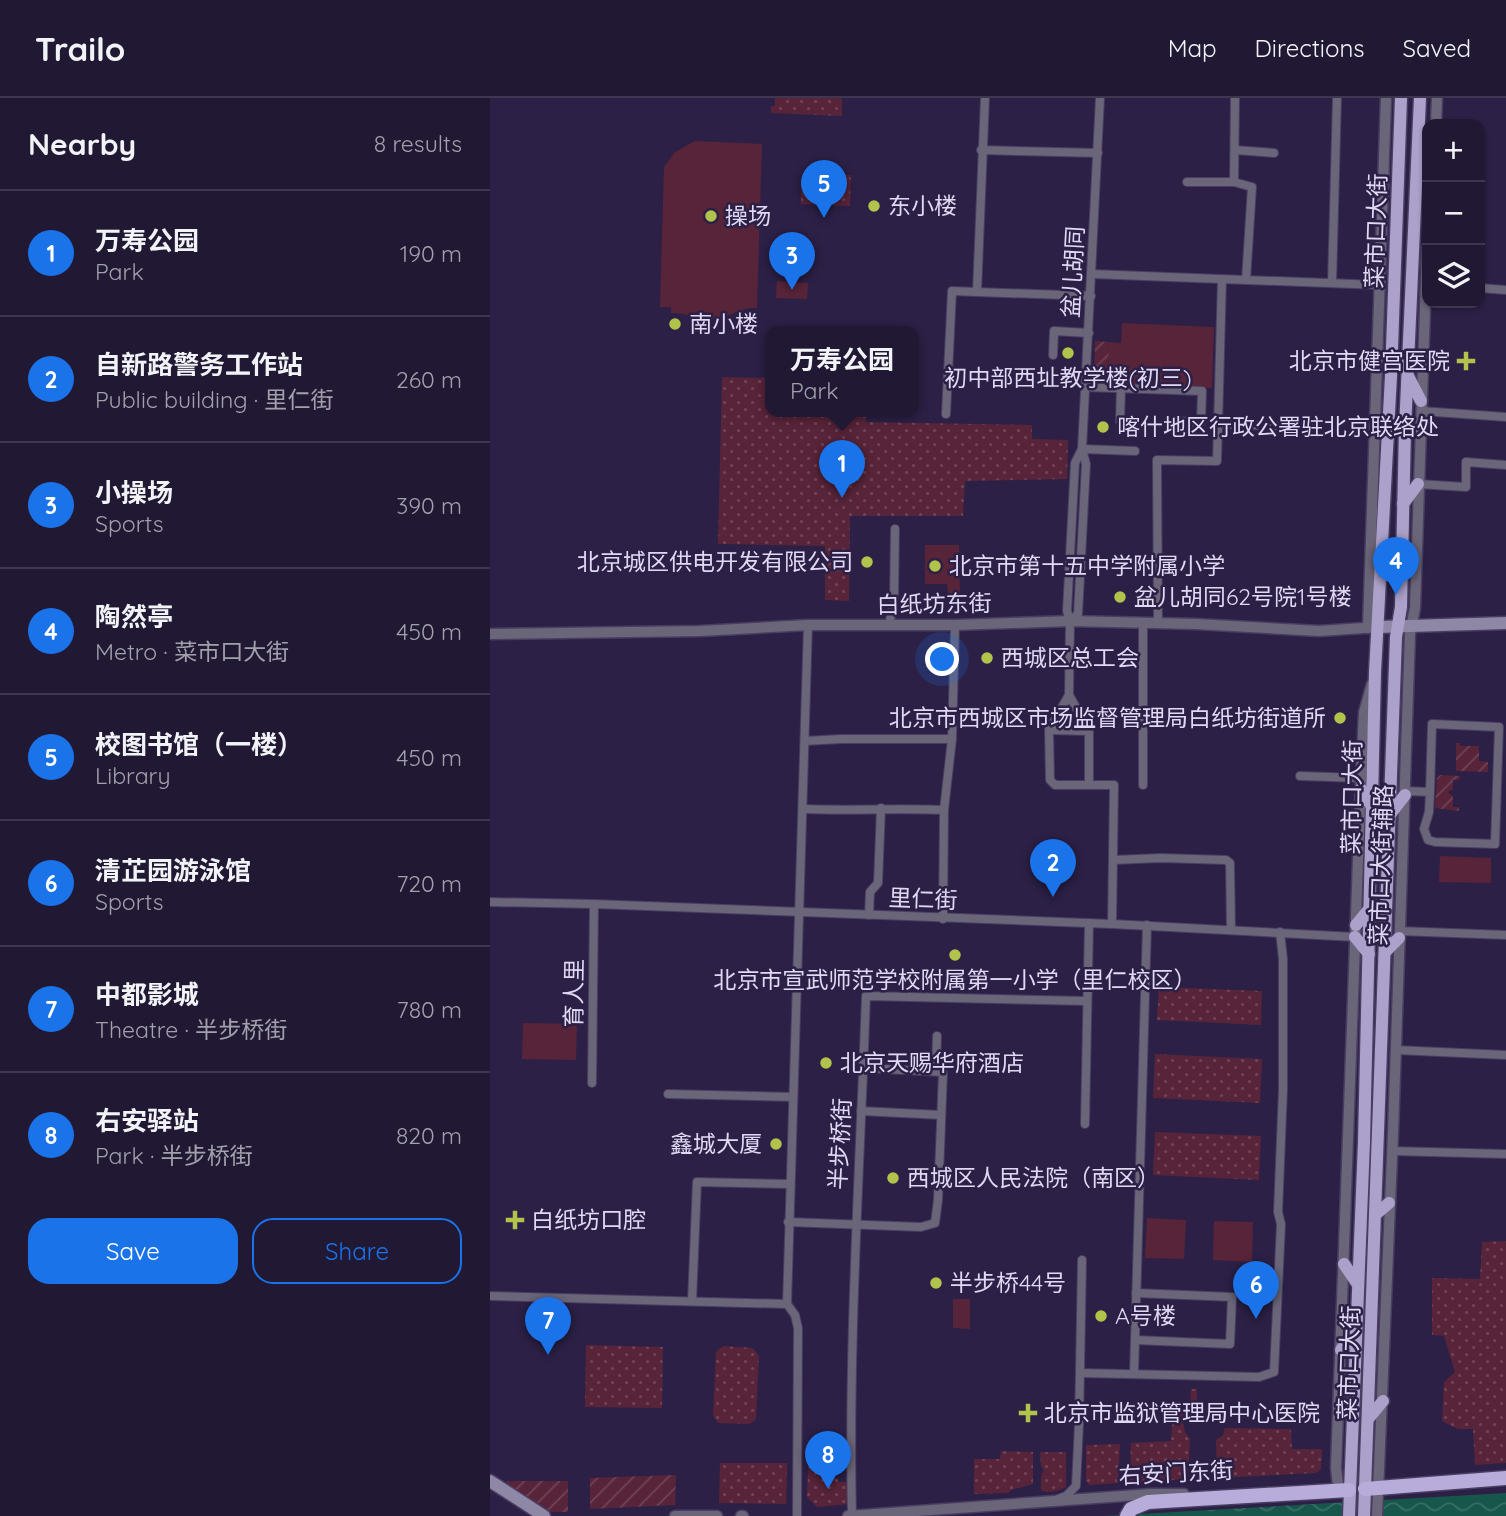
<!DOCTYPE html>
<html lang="en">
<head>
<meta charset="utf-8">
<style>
  body { margin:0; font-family:Quicksand,"Noto Sans SC",sans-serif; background:#29213c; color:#f1f3f6 }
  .controls { position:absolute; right:21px; top:21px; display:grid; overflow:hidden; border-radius:14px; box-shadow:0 2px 5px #0004 }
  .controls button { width:63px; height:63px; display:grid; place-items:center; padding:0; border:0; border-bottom:2px solid #3e374f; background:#211834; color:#f1f3f6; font:35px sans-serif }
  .you { position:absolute; left:453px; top:562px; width:24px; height:24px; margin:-18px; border:5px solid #fff; border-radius:50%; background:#1a73e8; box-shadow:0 0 0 10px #1a73e833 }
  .badge { display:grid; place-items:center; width:46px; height:46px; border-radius:50%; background:#1a73e8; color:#fff; font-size:23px; font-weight:700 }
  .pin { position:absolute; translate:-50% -58px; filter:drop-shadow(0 2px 4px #0008) }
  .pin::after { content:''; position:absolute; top:37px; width:24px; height:21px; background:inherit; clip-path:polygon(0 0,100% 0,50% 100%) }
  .popup { position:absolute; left:275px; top:228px; width:154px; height:91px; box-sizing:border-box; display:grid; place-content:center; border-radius:14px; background:#211834; filter:drop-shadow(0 2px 5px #0005); font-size:23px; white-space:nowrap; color:#a2a0ac }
  .popup b { font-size:26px; color:#f1f3f6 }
  .popup::after { content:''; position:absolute; left:50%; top:100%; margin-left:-14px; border:14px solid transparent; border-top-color:#211834 }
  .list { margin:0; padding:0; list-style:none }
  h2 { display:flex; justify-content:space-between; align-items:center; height:91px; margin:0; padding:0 28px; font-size:30px }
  h2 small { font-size:23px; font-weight:400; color:#a2a0ac }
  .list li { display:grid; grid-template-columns:46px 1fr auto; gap:21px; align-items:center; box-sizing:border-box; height:126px; padding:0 28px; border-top:2px solid #3e374f }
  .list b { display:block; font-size:26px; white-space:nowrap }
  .list p { margin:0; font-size:23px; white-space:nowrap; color:#a2a0ac }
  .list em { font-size:23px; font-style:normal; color:#a2a0ac }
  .actions { display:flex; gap:14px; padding:21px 28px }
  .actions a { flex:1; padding:16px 0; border:2px solid #1a73e8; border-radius:21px; text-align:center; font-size:24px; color:#1a73e8 }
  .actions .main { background:#1a73e8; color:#fff }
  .icon { flex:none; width:38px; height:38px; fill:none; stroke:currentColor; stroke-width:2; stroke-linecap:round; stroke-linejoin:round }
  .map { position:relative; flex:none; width:1016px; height:1418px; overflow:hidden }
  header { display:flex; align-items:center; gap:42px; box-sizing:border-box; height:98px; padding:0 35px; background:#211834; border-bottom:2px solid #3e374f }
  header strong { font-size:33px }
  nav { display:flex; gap:38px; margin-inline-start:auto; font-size:24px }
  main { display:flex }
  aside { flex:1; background:#211834 }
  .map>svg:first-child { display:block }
  .grass { fill:#582439 }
  .park { fill:url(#park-dots) }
  .garden { fill:url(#garden-furrows) }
  .water { fill:url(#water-waves) }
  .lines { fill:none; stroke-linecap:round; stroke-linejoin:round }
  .minor-casing { stroke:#493e62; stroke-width:10 }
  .tertiary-casing { stroke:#493e62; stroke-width:13 }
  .secondary-casing { stroke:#493e62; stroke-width:15 }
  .primary-casing { stroke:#493e62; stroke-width:15 }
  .trunk-casing { stroke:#493e62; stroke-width:17 }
  .minor { stroke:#6a6579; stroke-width:8 }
  .tertiary { stroke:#6a6579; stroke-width:10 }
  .secondary { stroke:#8f87a6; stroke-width:12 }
  .primary { stroke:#aba1ca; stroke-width:12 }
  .trunk { stroke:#b8adda; stroke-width:14 }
  .poi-dot { fill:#b2c34c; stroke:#2c2046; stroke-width:2.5 }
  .labels { text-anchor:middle; stroke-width:5; stroke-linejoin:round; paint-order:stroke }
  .poi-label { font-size:23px; fill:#dfd9f3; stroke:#2c2046; text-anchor:start }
  .street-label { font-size:23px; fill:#dfd9f3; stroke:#2c2046 }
</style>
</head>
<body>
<header>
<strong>Trailo</strong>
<nav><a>Map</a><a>Directions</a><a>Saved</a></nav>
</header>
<main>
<aside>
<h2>Nearby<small>8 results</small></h2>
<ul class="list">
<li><span class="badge">1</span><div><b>万寿公园</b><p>Park</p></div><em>190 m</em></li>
<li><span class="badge">2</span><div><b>自新路警务工作站</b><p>Public building · 里仁街</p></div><em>260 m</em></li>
<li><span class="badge">3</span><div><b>小操场</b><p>Sports</p></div><em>390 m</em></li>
<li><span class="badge">4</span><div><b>陶然亭</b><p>Metro · 菜市口大街</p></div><em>450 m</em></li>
<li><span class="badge">5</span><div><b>校图书馆（一楼）</b><p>Library</p></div><em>450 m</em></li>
<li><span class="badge">6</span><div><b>清芷园游泳馆</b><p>Sports</p></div><em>720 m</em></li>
<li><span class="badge">7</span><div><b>中都影城</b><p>Theatre · 半步桥街</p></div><em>780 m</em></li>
<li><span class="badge">8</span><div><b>右安驿站</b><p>Park · 半步桥街</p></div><em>820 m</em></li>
</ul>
<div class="actions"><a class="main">Save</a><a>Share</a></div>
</aside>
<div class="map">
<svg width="1016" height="1418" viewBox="0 0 1016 1418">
  <defs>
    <pattern id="park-dots" width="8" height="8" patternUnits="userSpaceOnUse" patternTransform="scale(1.75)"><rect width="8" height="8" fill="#582439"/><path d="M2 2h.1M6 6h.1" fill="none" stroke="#704356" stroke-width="1.8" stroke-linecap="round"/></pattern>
    <pattern id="garden-furrows" width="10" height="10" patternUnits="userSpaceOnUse" patternTransform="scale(1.75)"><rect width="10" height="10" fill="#582439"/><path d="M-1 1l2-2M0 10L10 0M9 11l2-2" fill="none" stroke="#704356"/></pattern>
    <pattern id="water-waves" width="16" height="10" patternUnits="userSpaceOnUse" patternTransform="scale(1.75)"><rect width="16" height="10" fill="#17564a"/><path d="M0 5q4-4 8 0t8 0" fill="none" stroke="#386e65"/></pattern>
  </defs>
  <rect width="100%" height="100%" fill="#2c2046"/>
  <!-- grass -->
  <g class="grass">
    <path d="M205 43 272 46 267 210C250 209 243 218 228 220 213 222 197 215 181 215V209H170L174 69 185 54Z"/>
    <polygon points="287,183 318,185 317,201 286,200"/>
    <polygon points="632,225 724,229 722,290 618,286 619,244 631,245"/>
    <polygon points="435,447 469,447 470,496 458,496 457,486 435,486"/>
    <polygon points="950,758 1001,760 1001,785 949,784"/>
    <polygon points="33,925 87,926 86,962 32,961"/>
    <polygon points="657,1120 696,1122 694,1161 655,1160"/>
    <polygon points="724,1123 763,1124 762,1164 723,1162"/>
    <polygon points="463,1201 480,1201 480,1231 463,1230"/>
  </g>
  <!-- park -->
  <g class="park">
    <polygon points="285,0 352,0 352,18 281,15 281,8 285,8"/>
    <polygon points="324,75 343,79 343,76 361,77 360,108 311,106 311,85 324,85"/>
    <polygon points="232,279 280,280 280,314 376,314 376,324 542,327 542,341 578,342 577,381 475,383 473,418 360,418 359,503 335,502 335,448 228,446"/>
    <polygon points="669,889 772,893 771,927 667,922"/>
    <polygon points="665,956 772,961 770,1005 663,1000"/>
    <polygon points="665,1034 771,1038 769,1082 663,1077"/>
    <polygon points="1016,1143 1016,1365 985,1367 983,1331 968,1331 952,1323 954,1284 965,1274 954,1238 942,1237 942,1180 990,1181 992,1144"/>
    <polygon points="96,1247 173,1249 172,1310 95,1309"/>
    <polygon points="233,1248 263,1250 269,1258 266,1321 260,1326 228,1325 223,1318 226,1254"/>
    <polygon points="701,1291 707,1291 707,1307 697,1316 693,1324 695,1334 700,1341 698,1381 640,1385 641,1345 681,1343 683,1313 700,1305"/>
    <polygon points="735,1330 801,1331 802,1351 832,1351 831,1371 826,1375 727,1380 726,1342 733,1337"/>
    <polygon points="630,1346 628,1385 599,1387 596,1383 596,1347"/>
    <polygon points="511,1353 543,1354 543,1386 521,1392 518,1395 484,1396 484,1361 510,1361"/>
    <path d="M550 1354H576V1389C569 1393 558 1396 551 1392V1378L554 1372 551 1368Z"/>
    <polygon points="230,1365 297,1365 296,1406 229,1405"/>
    <polygon points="318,1369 338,1369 339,1379 348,1380 349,1384 358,1384 359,1406 327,1409 317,1399"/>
  </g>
  <!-- garden -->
  <g class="garden">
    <polygon points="605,243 619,244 618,286 604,285"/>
    <polygon points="966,645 970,645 970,648 989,648 989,663 998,664 998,674 966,673"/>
    <polygon points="950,677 970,678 969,682 963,682 963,691 958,694 963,698 963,709 969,709 969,713 945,710 947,680"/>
    <polygon points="186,1377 185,1407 100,1411 100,1380"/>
    <polygon points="17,1383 78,1383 78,1414 50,1414 17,1392"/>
  </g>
  <!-- water -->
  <polygon class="water" points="1016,1395 1016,1418 614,1418"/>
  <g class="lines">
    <defs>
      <g id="minor">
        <polyline points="745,0 744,84 762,89 756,182"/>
        <polyline points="491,52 608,55"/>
        <polyline points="745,52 784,55"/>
        <polyline points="697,84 744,84"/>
        <polyline points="602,176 889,187"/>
        <polyline points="842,185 847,0"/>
        <polyline points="990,190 1016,192"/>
        <polyline points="487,194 601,198"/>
        <polyline points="563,257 564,233 599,235"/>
        <polyline points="595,289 712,293 711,324 679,323"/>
        <polyline points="931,313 1016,319"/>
        <polyline points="456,316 462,193 487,194 495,0"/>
        <polyline points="630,323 631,290"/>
        <polyline points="729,326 823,329"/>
        <polyline points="592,351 585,365 577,513 580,523 579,597 559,632 560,682 565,687 624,687 622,826"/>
        <polyline points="592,351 645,353"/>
        <polyline points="928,386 976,389 976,364 1016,367"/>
        <polyline points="580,523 588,516 596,366 592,351 610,0"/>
        <polyline points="653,525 653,687"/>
        <polyline points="668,526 667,362 727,363 732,181"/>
        <polyline points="399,528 404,501 405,431"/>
        <polyline points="559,632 599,633 579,597"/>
        <polyline points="599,633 599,687"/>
        <polyline points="315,643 351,641 462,641"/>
        <polyline points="810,678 871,680"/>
        <polyline points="915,693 940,694 942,626 1009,629 1005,746 945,744 938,742 934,731 939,714 940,694"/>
        <path d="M313 711C360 713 407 710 454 712"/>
        <polyline points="623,762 671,760 736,762 740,765 741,832"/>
        <polyline points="0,804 104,806 622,826 865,839"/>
        <polyline points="379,817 380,794 388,785 391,710"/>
        <polyline points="453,821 454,712 462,641 465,527"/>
        <polyline points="909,833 1016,837"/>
        <polyline points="906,952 1016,957"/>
        <polyline points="446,973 447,938"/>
        <polyline points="102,985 104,806"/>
        <polyline points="178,996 303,999"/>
        <polyline points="371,1013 451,1017"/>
        <polyline points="595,1026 599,825"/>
        <polyline points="902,1053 1016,1056"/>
        <polyline points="298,1124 431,1129 445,1125 448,1102 453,974 373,970"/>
        <polyline points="0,1198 297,1206"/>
        <polyline points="202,1203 207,1084 300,1086"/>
        <polyline points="645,1242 740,1246 742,1199 646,1195"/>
        <polyline points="591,1275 769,1279 784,1274 791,1126 788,1114 793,991 793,861 790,834"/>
        <polyline points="644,1276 657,827"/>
        <polyline points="568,1401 576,1398 586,1388 589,1326 592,1162"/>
        <polyline points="307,1418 308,1230 305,1217 297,1206 318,527"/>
        <path d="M362 1418C358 1244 370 1071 376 898L597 903"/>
      </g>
      <g id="tertiary">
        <polyline points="946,26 947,0"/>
        <polyline points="878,530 896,0"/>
        <polyline points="0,536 210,533 318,527 465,527 580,523 706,526 829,533 888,529"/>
        <polyline points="848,1387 846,1370 871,680 874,614 882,586"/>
        <polyline points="185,1418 227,1418"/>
        <polyline points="251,1418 253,1418"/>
        <polyline points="358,1418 661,1396 694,1396"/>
        <polyline points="887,1418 903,1035 920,536 925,510 937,150"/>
      </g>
      <g id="secondary">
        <polyline points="888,529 1016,525"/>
        <polyline points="0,1383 54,1418"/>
      </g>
      <g id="primary">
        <polyline points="918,278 931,303"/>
        <polyline points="913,406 928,386"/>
        <polyline points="871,691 883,710"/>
        <polyline points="901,715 915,697"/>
        <polyline points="866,827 880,810"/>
        <polyline points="865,839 879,856"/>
        <polyline points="896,853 909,840"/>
        <polyline points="885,1117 899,1105"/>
        <polyline points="854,1166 867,1185"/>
        <polyline points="851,1252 865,1234"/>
        <polyline points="878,1321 893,1303"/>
        <polyline points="859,1418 874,1044 885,574 901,278 911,0"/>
        <polyline points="874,1418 906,539 911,509 915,331 930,0"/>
      </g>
      <g id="trunk">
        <polyline points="875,1391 1016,1380"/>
        <polyline points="637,1418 641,1411 658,1404 859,1392"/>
      </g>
    </defs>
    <!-- minor casing -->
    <use href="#minor" class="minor-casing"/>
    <!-- tertiary casing -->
    <use href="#tertiary" class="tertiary-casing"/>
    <!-- secondary casing -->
    <use href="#secondary" class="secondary-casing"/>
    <!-- primary casing -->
    <use href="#primary" class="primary-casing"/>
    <!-- trunk casing -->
    <use href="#trunk" class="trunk-casing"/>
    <!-- minor -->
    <use href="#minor" class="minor"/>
    <!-- tertiary -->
    <use href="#tertiary" class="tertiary"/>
    <!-- secondary -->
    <use href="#secondary" class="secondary"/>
    <!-- primary -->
    <use href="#primary" class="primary"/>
    <!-- trunk -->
    <use href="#trunk" class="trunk"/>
  </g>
  <!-- markers -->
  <g class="poi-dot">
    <circle cx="384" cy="108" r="7"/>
    <circle cx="221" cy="118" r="7"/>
    <circle cx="185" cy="226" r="7"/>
    <circle cx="578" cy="255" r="7"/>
    <path d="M972.5 252.5h7v7h7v7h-7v7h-7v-7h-7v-7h7z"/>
    <circle cx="613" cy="329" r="7"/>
    <circle cx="377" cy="464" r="7"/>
    <circle cx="445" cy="468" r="7"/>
    <circle cx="630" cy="499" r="7"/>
    <circle cx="497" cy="560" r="7"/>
    <circle cx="850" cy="620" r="7"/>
    <circle cx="465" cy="857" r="7"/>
    <circle cx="336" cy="965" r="7"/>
    <circle cx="286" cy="1046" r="7"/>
    <circle cx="403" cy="1080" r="7"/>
    <path d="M21.5 1111.5h7v7h7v7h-7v7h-7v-7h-7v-7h7z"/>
    <circle cx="446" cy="1185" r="7"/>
    <circle cx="611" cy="1218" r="7"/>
    <path d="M534.5 1304.5h7v7h7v7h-7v7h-7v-7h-7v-7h7z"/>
  </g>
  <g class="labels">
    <!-- poi labels -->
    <g class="poi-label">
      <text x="398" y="116">东小楼</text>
      <text x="235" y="126">操场</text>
      <text x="199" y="234">南小楼</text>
      <text x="960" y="271" text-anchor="end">北京市健宫医院</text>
      <text x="578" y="288" text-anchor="middle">初中部西址教学楼(初三)</text>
      <text x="627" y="337">喀什地区行政公署驻北京联络处</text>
      <text x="363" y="472" text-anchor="end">北京城区供电开发有限公司</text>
      <text x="459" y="476">北京市第十五中学附属小学</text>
      <text x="644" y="507">盆儿胡同62号院1号楼</text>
      <text x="511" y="568">西城区总工会</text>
      <text x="836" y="628" text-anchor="end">北京市西城区市场监督管理局白纸坊街道所</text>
      <text x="465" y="890" text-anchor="middle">北京市宣武师范学校附属第一小学（里仁校区）</text>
      <text x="350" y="973">北京天赐华府酒店</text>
      <text x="272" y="1054" text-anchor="end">鑫城大厦</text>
      <text x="417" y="1088">西城区人民法院（南区）</text>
      <text x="41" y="1130">白纸坊口腔</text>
      <text x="460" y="1193">半步桥44号</text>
      <text x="625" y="1226">A号楼</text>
      <text x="554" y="1323">北京市监狱管理局中心医院</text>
    </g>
    <!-- street labels -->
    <g class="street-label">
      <text transform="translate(886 133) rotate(-88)" y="8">菜市口大街</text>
      <text transform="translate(583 174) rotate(-87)" y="8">盆儿胡同</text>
      <text transform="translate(444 506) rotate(-1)" y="8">白纸坊东街</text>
      <text transform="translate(862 699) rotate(-89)" y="8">菜市口大街</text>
      <text transform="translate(891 767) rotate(-88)" y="8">菜市口大街辅路</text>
      <text transform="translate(433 801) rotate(2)" y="8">里仁街</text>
      <text transform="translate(84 895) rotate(-89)" y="8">育人里</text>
      <text transform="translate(350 1046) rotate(-87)" y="8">半步桥街</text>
      <text transform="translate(859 1265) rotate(-88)" y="8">菜市口大街</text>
      <text transform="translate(686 1375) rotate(-3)" y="8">右安门东街</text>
    </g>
  </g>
</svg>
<div class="controls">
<button>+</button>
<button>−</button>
<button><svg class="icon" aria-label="layers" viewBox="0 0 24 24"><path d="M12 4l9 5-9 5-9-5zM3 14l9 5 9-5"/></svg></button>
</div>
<div class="you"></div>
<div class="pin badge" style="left:352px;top:400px">1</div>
<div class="popup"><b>万寿公园</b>Park</div>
<div class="pin badge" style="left:563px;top:799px">2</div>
<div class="pin badge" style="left:302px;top:192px">3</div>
<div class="pin badge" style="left:906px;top:497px">4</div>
<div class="pin badge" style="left:334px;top:120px">5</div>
<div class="pin badge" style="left:766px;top:1221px">6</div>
<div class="pin badge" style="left:58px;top:1257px">7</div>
<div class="pin badge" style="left:338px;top:1391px">8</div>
</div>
</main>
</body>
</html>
